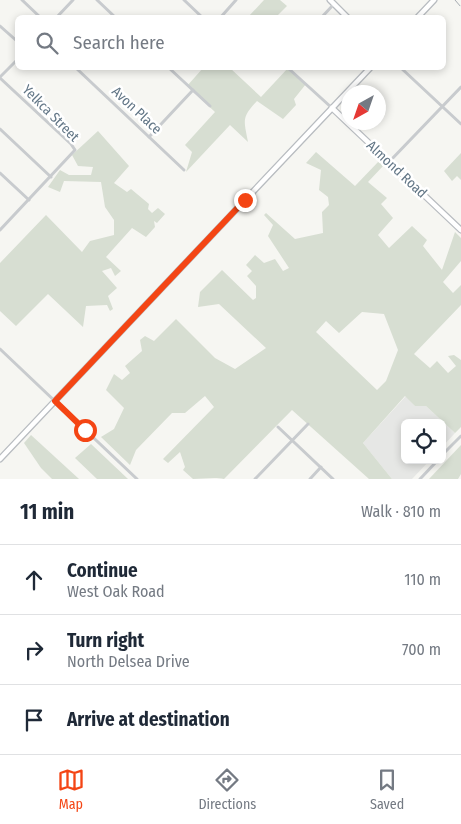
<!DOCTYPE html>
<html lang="en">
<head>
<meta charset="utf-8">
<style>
  body { margin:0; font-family:"Fira Sans Condensed",sans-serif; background:#f2f2f3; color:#1f2937 }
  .controls { position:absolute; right:15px; bottom:15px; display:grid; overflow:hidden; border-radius:8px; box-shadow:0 2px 8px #0003 }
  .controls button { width:45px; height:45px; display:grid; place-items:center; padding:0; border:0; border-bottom:1px solid #e0e1e3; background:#fff; color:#1f2937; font:25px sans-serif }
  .compass { position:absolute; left:341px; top:85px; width:45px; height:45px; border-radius:50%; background:#fff; box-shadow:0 2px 8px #0003; rotate:220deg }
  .stop { position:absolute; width:15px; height:15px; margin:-11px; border:4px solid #f44514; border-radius:50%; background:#fff }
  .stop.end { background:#f44514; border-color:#fff; box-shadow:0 1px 5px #0008 }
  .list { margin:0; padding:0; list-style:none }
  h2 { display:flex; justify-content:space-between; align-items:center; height:65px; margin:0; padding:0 20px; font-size:21px }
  h2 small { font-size:16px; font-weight:400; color:#747a83 }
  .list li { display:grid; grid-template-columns:32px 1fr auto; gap:15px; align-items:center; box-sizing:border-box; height:70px; padding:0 20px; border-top:1px solid #e0e1e3 }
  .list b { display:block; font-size:19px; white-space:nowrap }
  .list p { margin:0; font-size:16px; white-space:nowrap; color:#747a83 }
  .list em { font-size:16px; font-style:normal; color:#747a83 }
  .icon { flex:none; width:28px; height:28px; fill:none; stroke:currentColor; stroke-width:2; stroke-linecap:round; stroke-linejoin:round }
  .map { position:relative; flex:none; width:461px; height:479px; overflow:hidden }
  .search { position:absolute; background:#fff; box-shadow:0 2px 8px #0003; left:15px; right:15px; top:15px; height:55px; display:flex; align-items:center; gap:12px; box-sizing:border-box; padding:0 18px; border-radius:8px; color:#747a83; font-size:19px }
  .sheet { height:275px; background:#fff }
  nav { display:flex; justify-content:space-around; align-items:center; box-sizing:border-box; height:70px; border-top:1px solid #e0e1e3; background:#fff; font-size:14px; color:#747a83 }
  nav a { display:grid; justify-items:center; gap:2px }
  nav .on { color:#f44514 }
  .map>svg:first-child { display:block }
  .built { fill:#e6e7e5 }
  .green { fill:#d7ded2; fill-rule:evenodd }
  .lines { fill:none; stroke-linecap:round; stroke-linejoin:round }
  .major-casing { stroke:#b8bcc0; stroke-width:7 }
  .minor { stroke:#c8cbce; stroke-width:3 }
  .major { stroke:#fff; stroke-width:4.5 }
  .rail { stroke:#a5abb1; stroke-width:1; stroke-dasharray:8 4; stroke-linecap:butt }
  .route { stroke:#f44514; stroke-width:6 }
  .labels { text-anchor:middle; stroke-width:5; stroke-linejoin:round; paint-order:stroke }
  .street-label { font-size:14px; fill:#627686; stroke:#fff }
</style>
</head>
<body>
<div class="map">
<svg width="461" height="479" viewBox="0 0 461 479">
  <rect width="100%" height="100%" fill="#f6f6f2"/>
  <!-- built -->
  <polygon class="built" points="406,396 415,406 426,406 455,433 442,447 442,423 405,423 405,460 430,460 412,479 392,479 363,443"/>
  <!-- green -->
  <g class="green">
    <polygon points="264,0 280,0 287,6 276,17 248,17"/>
    <path d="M203 68H230L261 97 288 68 306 84 294 99 296 105 283 119 257 101C241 118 244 120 248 142L230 125 186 172 192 152 185 145 215 112 187 86Z"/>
    <polygon points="98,131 129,166 114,183 127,192 131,189 149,204 148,209 152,213 158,208 165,214 157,223 154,221 155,227 146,237 132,228 106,257 121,271 115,276 111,268 102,271 117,288 108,296 113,309 110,311 107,305 86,306 83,327 48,294 16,326 0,311 0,263 46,215 82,252 90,241 114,235 114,220 105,207 101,182 64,181 60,192 48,187 60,170 69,175 91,175 93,167 78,166 72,155"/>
    <path d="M316 152 355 186 379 161 384 165 368 182 387 198 381 204 393 218 378 235 389 248 412 226 427 240 423 246 442 270 455 232 461 238V261L443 282 453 293 461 285V305L414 354 430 368 437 361 448 373 456 366 448 356 454 355 461 360V427L455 433 426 406H415L405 396 363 443 392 479H369L292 410 224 479C215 477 203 479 193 479L183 470 185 467 180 452 168 463 163 459 214 407 205 396 185 413H172L136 450 130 465 101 437 114 429 124 408 106 390 114 374 122 380 130 373 125 366 142 351 140 340 145 336 154 341 176 319 215 358 235 369 266 348 219 304 198 307 200 292 222 270 253 300 256 298V286L247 276 252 271 246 265 255 255 264 263 275 259 283 271 289 268 268 236 273 225 264 215 266 213 295 239 323 233 322 212 329 205 328 197 319 190 321 170 306 163ZM362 312 384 314 398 350 386 381 377 390 316 332 326 321 339 333Z"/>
    <polygon points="461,153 461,180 457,176 452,181 444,171"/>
    <polygon points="31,435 79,479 52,479 41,468 24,443"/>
    <polygon points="91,444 128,479 97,479 75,458"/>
    <polygon points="461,445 461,474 458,479 429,479"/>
  </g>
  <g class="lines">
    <defs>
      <g id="major">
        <polyline points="330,0 348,18"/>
        <polyline points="417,18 434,0"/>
        <polyline points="332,108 461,230"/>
        <polyline points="0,459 370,68"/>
      </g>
    </defs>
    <!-- major casing -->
    <use href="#major" class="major-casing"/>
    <!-- minor -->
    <g class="minor">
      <polyline points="22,0 41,18"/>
      <polyline points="97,0 116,18"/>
      <polyline points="184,0 203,18"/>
      <polyline points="56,18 73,0"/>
      <polyline points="220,18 236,0"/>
      <polyline points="321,18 334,4"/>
      <polyline points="0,26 18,42"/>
      <polyline points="76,68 184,170"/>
      <polyline points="169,68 210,106"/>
      <polyline points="288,68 332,108"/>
      <polyline points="401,68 461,124"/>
      <polyline points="0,77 18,59"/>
      <polyline points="0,78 71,144 75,150 0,230"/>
      <polyline points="0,129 51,177"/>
      <polyline points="149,137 193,90"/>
      <polyline points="389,162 461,87"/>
      <polyline points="0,173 29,200"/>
      <polyline points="0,349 137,479"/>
      <polyline points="278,427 333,479"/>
      <polyline points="442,455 461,436"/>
      <polyline points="255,479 308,424"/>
      <polyline points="310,479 321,467"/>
      <polyline points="420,479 438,460"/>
    </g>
    <!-- major -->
    <use href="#major" class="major"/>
    <!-- rail -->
    <polyline class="rail" points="455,0 461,7"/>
  </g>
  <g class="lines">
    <!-- route -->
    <polyline class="route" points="85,430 55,401 245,200"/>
  </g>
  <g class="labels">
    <!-- street labels -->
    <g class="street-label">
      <text transform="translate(137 110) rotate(43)" y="5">Avon Place</text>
      <text transform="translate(51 113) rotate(45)" y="5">Yelkca Street</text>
      <text transform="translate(397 169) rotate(43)" y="5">Almond Road</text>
    </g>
  </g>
</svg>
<div class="controls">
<button><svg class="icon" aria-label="locate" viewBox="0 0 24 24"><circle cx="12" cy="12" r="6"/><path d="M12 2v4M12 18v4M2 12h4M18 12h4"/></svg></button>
</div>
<svg class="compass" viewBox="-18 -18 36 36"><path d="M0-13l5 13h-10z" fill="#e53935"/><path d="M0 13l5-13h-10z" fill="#747a83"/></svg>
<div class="stop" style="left:85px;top:430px"></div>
<div class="stop end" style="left:245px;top:200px"></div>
<div class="search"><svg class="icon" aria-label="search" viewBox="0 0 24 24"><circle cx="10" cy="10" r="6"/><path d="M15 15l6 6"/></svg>Search here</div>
</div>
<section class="sheet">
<h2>11 min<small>Walk · 810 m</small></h2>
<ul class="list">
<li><svg class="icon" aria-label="ahead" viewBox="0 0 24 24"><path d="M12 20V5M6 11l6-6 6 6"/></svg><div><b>Continue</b><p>West Oak Road</p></div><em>110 m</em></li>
<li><svg class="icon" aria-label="right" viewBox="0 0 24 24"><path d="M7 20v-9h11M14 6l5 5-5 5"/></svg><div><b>Turn right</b><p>North Delsea Drive</p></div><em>700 m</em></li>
<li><svg class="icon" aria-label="arrive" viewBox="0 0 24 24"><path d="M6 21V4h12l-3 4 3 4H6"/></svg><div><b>Arrive at destination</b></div></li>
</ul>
</section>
<nav>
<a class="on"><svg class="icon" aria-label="map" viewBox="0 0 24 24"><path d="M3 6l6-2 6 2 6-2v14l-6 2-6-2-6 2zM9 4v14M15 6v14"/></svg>Map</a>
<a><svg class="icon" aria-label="directions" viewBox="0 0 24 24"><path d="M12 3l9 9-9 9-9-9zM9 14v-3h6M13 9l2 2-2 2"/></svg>Directions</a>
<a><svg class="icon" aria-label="saved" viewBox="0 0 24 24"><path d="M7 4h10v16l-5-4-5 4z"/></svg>Saved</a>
</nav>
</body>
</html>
